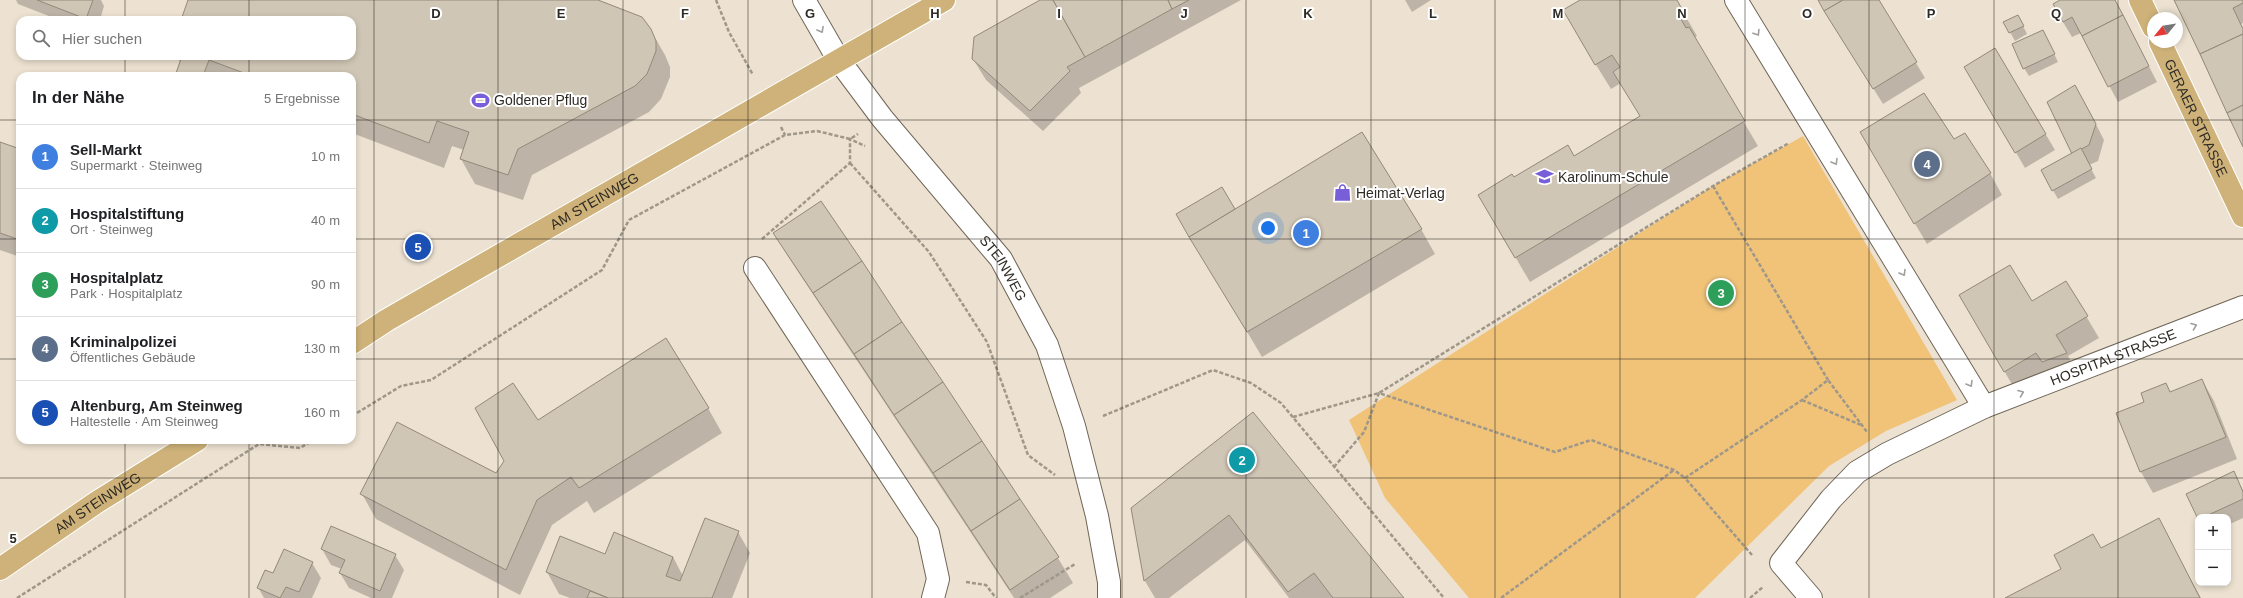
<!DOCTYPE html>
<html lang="de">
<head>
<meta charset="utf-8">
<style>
  body { margin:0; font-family:Helvetica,sans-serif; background:#f2f2f2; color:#202124 }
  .controls { position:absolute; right:12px; bottom:12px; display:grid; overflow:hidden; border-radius:8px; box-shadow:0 2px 6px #0003 }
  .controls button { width:36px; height:36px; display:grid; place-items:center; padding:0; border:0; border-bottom:1px solid #e0e0e0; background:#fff; color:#202124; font:20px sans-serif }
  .compass { position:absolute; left:2147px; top:12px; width:36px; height:36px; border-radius:50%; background:#fff; box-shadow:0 2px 6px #0003; rotate:240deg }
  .you { position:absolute; left:1268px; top:228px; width:14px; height:14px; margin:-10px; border:3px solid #fff; border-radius:50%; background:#1a73e8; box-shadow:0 0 0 6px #1a73e833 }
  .badge { display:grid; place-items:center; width:26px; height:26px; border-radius:50%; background:#785fd9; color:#fff; font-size:13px; font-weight:700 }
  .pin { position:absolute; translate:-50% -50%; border:2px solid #fff; box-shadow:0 1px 4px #0006 }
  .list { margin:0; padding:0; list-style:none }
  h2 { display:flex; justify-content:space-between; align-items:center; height:52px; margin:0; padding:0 16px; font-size:17px }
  h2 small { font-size:13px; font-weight:400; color:#757577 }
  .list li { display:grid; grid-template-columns:26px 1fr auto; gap:12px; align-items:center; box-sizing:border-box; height:64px; padding:0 16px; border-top:1px solid #e0e0e0 }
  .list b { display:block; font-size:15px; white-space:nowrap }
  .list p { margin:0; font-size:13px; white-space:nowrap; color:#757577 }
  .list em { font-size:13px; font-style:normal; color:#757577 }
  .icon { flex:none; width:22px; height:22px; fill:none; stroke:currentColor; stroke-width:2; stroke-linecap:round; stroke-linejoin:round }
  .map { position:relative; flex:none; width:2243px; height:598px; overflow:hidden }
  .search { position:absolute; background:#fff; box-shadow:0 2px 6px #0003; left:16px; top:16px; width:340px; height:44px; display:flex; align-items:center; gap:10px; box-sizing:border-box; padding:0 14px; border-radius:12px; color:#757577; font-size:15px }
  .panel { position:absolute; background:#fff; box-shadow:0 2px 6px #0003; left:16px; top:72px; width:340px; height:372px; border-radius:12px }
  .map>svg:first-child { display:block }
  .green { fill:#f0c379 }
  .shadow { fill:#0003 }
  .building { fill:#d0c6b5; stroke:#93897a }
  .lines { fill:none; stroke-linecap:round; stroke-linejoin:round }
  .minor-casing { stroke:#706657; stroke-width:24 }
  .major-casing { stroke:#fff; stroke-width:24 }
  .path { stroke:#9f978a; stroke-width:2.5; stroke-dasharray:4 2; stroke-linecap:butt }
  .minor { stroke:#fff; stroke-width:22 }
  .major { stroke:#ceb279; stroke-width:22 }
  .oneway { stroke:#a19f9c }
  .grid { fill:none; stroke:#2e2a24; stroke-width:1; stroke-opacity:0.55 }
  .labels { text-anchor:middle; stroke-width:4; stroke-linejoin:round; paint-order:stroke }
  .poi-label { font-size:14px; fill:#2e2a24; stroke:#fff; text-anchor:start }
  .street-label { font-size:14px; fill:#2e2a24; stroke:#fff }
  .grid-label { font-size:13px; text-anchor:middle; font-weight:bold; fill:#2e2a24; stroke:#fff; stroke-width:4; stroke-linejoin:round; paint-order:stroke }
</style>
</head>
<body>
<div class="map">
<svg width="2243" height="598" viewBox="0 0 2243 598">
  <rect width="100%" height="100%" fill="#ede2d1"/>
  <!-- green -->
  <polygon class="green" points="1803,136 1957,400 1886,431 1829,466 1695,598 1469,598 1385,498 1349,420 1713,186"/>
  <!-- shadow -->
  <g class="shadow">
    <polygon points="16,0 101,0 104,6 100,20 59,20 18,4"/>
    <polygon points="189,0 596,0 650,29 665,55 670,67 670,77 661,99 649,112 532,175 523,200 475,184 461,159 464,150 452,146 444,168 352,133 352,76 176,76 180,62 177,56 352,56 352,20 182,20"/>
    <polygon points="1043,0 1241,0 1079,88 1081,93 1043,131 986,80 973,59"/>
    <polygon points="1405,0 1431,0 1412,12"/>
    <polygon points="1582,0 1676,0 1697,36 1694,38 1758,146 1530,282 1479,195 1514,179 1574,157 1641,117 1621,83 1611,89 1578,36"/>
    <polygon points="1818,0 1878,0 1925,78 1883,104"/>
    <polygon points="2063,0 2115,0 2157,82 2118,102 2081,33 2072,37 2063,22"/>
    <polygon points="2174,0 2243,0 2243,23 2241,24 2243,28 2243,145"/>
    <polygon points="2005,23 2022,24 2027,34 2015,41"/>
    <polygon points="2043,31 2058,62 2029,76 2024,68"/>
    <polygon points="1995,49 2055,150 2025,168 1966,67"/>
    <polygon points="2084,101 2104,140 2098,161 2089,165 2096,178 2058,199 2042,171 2073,154"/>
    <polygon points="1954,141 1990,173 2002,195 1927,244 1873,153"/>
    <polygon points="0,143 20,150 20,257 0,250"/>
    <polygon points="1222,189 1234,210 1421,229 1435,254 1262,357 1178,215"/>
    <polygon points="821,202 1058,558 1073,583 1050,598 1014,598 789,258 774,233"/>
    <polygon points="2066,282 2099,338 2068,356 2078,374 2017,393 1960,295 2031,303"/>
    <polygon points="2202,380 2214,401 2237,459 2153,493 2141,472 2170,393"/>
    <polygon points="708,408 722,433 594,513 587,501 552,525 520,595 376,519 362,494 496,475"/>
    <polygon points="1253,413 1403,598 1289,598 1245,540 1169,598 1155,598 1145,581 1132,508"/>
    <polygon points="2233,473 2243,490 2243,518 2228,525 2228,517 2198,517"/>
    <polygon points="2158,519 2201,598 2007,598 2101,549"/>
    <polygon points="738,532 750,553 732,598 570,598 559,594 547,572 561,537 606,556 673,557 683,576"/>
    <polygon points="322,549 395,555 404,570 392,598 371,598 349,588 340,573 342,569 331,565"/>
    <polygon points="312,563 321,578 312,598 264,598 258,587"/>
  </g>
  <!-- building -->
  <g class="building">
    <polygon points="37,0 93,0 86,19"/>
    <polygon points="188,0 598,0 642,17 651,29 656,41 656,51 647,74 635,86 518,149 508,175 460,159 469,132 437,121 429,143 352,114 352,76 252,76 209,60 203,76 175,76 182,56 352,56 352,20 181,20"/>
    <polygon points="1040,0 1053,0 1085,57 1067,67 1070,71 1030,111 972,59 974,37"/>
    <polygon points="1053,0 1168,0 1172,9 1085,57"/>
    <polygon points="1168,0 1189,0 1172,9"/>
    <polygon points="1580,0 1677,0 1683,11 1678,14 1686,28 1689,27 1745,121 1515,258 1478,195 1512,174 1514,177 1568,145 1574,156 1640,116 1613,72 1620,67 1612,55 1595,65 1563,10"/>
    <polygon points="1818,0 1843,0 1824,11"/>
    <polygon points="1843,0 1879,0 1917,62 1873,89 1824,11"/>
    <polygon points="2060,0 2115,0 2123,15 2082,36 2072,17 2063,22 2053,4"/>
    <polygon points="2174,0 2243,0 2243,3 2233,8 2243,29 2243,34 2200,54"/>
    <polygon points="2018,15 2024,26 2009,33 2003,22"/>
    <polygon points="2123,15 2149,66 2108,87 2082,36"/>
    <polygon points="2043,30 2055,54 2023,69 2012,44"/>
    <polygon points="2243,34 2243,105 2227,113 2200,54"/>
    <polygon points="1995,48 2046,134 2015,153 1964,67"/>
    <polygon points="2075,85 2096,124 2089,145 2072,154 2047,102"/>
    <polygon points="1924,93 1954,139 1965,133 1991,173 1914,224 1860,132"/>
    <polygon points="2243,105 2243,147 2227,113"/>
    <polygon points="1362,132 1422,229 1247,332 1189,237"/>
    <polygon points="0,142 20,149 20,240 0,233"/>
    <polygon points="2081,148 2092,169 2052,191 2041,170"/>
    <polygon points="1222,187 1235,209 1189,237 1176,214"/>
    <polygon points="821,201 862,261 813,293 773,233"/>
    <polygon points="862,261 902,322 854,354 813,293"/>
    <polygon points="2010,265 2032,301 2066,281 2088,316 2056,335 2067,353 2042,362 2036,353 2004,372 1959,295"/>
    <polygon points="902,322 943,382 894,415 854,354"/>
    <polygon points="666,338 709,408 579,488 571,477 537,500 506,570 360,494 397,422 496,473 504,461 475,408 513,383 538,420"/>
    <polygon points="2202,379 2226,437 2140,472 2116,413 2144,402 2141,393 2166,383 2170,392"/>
    <polygon points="943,382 982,441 933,473 894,415"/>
    <polygon points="1253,412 1404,598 1333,598 1314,573 1288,592 1229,515 1144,581 1131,508"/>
    <polygon points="982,441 1020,499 971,531 933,473"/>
    <polygon points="2234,471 2243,492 2243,499 2204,517 2198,517 2198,519 2186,494"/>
    <polygon points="1020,499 1059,557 1010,590 971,531"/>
    <polygon points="705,518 739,531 712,598 608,598 546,572 560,536 605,554 614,532 673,557 666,576 680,581"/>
    <polygon points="2159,518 2200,598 2005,598 2061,569 2054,555 2093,534 2101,548"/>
    <polygon points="331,526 396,554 380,591 339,573 345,560 321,549"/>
    <polygon points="284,549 313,562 299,592 286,587 280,598 257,588 265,570 273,573"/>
    <polygon points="590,591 608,598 587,598"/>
  </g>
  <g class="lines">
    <defs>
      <g id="minor">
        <path id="s1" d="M804 0 838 59 882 118 1001 259 1047 345 1074 426 1097 516 1109 582V598"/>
        <polyline points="1736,0 1984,407"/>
        <polyline points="755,268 928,533 938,579 933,598"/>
        <path id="s2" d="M1811 598 1781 563 1831 499 1857 472 1887 454 1984 407 2243 307"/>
      </g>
      <g id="major">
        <polyline points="2140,0 2153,27"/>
        <path id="s3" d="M2160 42 2243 216"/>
        <path id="s4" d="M352 343 387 320 944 0"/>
        <path id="s5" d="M0 569 97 502 197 440"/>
      </g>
    </defs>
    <!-- minor casing -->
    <use href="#minor" class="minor-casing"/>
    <!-- major casing -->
    <use href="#major" class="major-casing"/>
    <!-- path -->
    <g class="path">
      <polyline points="716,0 729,32 753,75"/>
      <polyline points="781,127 785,135"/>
      <polyline points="850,163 929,252 987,342 1028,455 1055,475"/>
      <polyline points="1713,186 1828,380"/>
      <polyline points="762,239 850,163 850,139 865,146"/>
      <polyline points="1802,400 1861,425"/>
      <polyline points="352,416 401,386 431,380 602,270 629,220 785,135 817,131 850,139 858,134"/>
      <polyline points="1103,416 1213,370 1251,383 1281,403 1444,598"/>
      <polyline points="1293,417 1379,393 1713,186 1789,143"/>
      <polyline points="1334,467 1364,432 1379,393 1555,452 1591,440 1674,470 1685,478"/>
      <polyline points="1752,555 1685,478 1802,400 1828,380 1867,432"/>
      <polyline points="966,582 986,585 996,598"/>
      <polyline points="17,598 259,444 300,448 313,440"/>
      <polyline points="1020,598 1075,564"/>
      <polyline points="1501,598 1674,470"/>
      <polyline points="1750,598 1763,587"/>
    </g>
    <!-- minor -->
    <use href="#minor" class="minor"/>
    <!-- major -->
    <use href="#major" class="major"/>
  </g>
  <!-- one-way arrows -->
  <defs><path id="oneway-chevron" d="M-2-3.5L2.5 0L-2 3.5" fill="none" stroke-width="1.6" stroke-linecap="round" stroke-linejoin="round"/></defs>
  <g class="oneway">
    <use href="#oneway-chevron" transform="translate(821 30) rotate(61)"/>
    <use href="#oneway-chevron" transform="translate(1757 33) rotate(58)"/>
    <use href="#oneway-chevron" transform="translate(1835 162) rotate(59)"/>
    <use href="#oneway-chevron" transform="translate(1903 273) rotate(59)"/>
    <use href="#oneway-chevron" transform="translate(2194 326) rotate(-21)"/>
    <use href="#oneway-chevron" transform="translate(1970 384) rotate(59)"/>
    <use href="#oneway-chevron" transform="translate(2021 393) rotate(-21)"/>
  </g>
  <!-- grid -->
  <path class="grid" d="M125 0V20M249 0V20M374 0V598M498 0V598M623 0V598M748 0V598M872 0V598M997 0V598M1122 0V598M1246 0V598M1371 0V598M1495 0V598M1620 0V598M1745 0V598M1869 0V598M1994 0V598M2118 0V598M125 56V76M249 56V76M0 120H20M352 120H2243M0 239H20M352 239H2243M0 359H20M352 359H2243M125 440V598M249 440V598M0 478H2243"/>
  <!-- icons -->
  <defs>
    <symbol id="stadium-bare" viewBox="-9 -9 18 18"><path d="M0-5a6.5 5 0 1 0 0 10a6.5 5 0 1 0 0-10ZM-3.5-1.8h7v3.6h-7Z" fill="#785fd9" stroke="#fff" stroke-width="2.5" paint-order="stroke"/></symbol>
    <symbol id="school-bare" viewBox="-9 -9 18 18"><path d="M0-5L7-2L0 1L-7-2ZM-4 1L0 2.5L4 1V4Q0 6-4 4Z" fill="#785fd9" stroke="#fff" stroke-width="2.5" paint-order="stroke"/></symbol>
    <symbol id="shop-bare" viewBox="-9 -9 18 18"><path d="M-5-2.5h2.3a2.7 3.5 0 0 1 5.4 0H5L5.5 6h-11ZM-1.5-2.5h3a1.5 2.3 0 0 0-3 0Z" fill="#785fd9" stroke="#fff" stroke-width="2.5" paint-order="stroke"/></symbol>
  </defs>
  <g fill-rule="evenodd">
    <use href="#stadium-bare" x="468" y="88" width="25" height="25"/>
    <use href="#school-bare" x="1532" y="164" width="25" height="25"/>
    <use href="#shop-bare" x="1330" y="180" width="25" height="25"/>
  </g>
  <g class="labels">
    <!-- poi labels -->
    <g class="poi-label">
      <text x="494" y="105">Goldener Pflug</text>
      <text x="1558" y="182">Karolinum-Schule</text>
      <text x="1356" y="198">Heimat-Verlag</text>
    </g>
    <!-- street labels -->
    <g class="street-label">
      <text dy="5" stroke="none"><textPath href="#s3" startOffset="84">GERAER STRASSE</textPath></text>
      <text dy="5" stroke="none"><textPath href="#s4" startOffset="281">AM STEINWEG</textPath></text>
      <text dy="5" stroke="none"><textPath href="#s1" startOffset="335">STEINWEG</textPath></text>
      <text dy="5" stroke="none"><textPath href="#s2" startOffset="446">HOSPITALSTRASSE</textPath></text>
      <text dy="5" stroke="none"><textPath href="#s5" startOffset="118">AM STEINWEG</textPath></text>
    </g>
  </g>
  <g class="grid-label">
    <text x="436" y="18">D</text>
    <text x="561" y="18">E</text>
    <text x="685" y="18">F</text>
    <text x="810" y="18">G</text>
    <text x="935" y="18">H</text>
    <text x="1059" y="18">I</text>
    <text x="1184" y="18">J</text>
    <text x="1308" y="18">K</text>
    <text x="1433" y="18">L</text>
    <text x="1558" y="18">M</text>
    <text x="1682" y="18">N</text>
    <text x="1807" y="18">O</text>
    <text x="1931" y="18">P</text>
    <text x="2056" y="18">Q</text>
    <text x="13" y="543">5</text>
  </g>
</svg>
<div class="controls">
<button>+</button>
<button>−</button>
</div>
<svg class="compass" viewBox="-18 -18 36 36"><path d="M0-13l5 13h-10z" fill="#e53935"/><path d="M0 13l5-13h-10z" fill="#757577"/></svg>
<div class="you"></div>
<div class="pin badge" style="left:1306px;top:233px;background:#3f7fe0">1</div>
<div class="pin badge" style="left:1242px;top:460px;background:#0f9aa8">2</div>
<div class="pin badge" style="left:1721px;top:293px;background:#2e9e5b">3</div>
<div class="pin badge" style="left:1927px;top:164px;background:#5c6f8a">4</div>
<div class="pin badge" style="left:418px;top:247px;background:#1a4fb4">5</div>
<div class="search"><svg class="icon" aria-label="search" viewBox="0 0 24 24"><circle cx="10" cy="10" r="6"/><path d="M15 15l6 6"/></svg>Hier suchen</div>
<section class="panel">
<h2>In der Nähe<small>5 Ergebnisse</small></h2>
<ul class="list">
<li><span class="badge" style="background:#3f7fe0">1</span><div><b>Sell-Markt</b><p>Supermarkt · Steinweg</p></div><em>10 m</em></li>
<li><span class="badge" style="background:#0f9aa8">2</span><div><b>Hospitalstiftung</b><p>Ort · Steinweg</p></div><em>40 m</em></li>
<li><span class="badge" style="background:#2e9e5b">3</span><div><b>Hospitalplatz</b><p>Park · Hospitalplatz</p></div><em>90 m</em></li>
<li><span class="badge" style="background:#5c6f8a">4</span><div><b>Kriminalpolizei</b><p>Öffentliches Gebäude</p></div><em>130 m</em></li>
<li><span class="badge" style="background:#1a4fb4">5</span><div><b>Altenburg, Am Steinweg</b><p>Haltestelle · Am Steinweg</p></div><em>160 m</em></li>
</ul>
</section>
</div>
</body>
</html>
